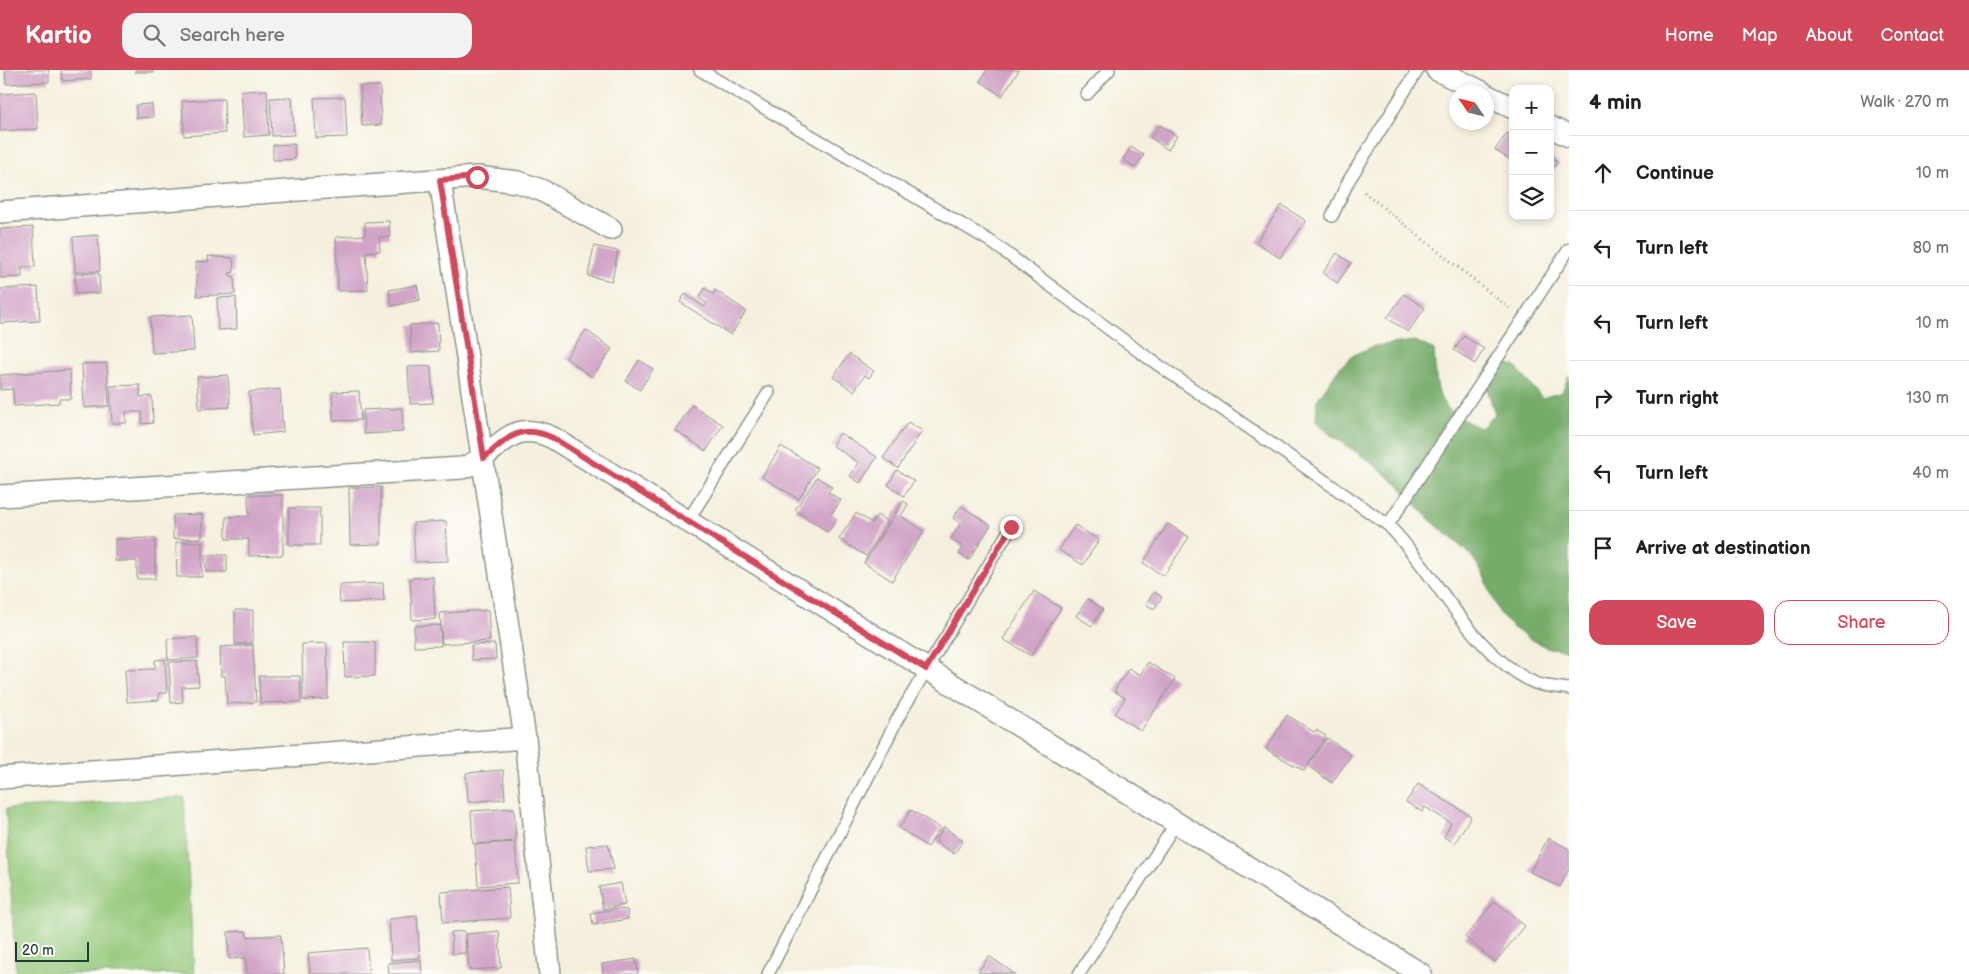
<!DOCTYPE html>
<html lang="en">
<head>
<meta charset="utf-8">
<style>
  body { margin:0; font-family:"Balsamiq Sans",sans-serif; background:#f2f2f2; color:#202124 }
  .controls { position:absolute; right:15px; top:15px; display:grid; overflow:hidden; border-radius:10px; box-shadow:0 2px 8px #0003 }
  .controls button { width:45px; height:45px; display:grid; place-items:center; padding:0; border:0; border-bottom:1px solid #e0e0e0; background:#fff; color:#202124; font:25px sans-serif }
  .compass { position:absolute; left:1449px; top:15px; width:45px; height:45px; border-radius:50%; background:#fff; box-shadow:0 2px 8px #0003; rotate:305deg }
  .scale { position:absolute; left:15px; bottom:12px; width:74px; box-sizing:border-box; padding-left:5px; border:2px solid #1f3d34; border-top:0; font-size:14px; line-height:18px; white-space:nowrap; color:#1f3d34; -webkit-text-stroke:4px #fdfcf7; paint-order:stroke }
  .stop { position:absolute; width:15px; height:15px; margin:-11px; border:4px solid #d1495b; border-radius:50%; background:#fff }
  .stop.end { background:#d1495b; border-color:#fff; box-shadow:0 1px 5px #0008 }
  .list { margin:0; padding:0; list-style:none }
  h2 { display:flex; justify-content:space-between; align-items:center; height:65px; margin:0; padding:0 20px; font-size:21px }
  h2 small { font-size:16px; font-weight:400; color:#757577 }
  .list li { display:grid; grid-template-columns:32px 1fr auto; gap:15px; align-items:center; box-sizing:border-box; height:75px; padding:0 20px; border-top:1px solid #e0e0e0 }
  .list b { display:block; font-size:19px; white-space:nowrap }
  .list em { font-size:16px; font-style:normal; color:#757577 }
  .actions { display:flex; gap:10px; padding:15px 20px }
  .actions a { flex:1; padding:11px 0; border:1px solid #d1495b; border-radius:15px; text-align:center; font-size:18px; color:#d1495b }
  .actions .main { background:#d1495b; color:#fff }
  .icon { flex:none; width:28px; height:28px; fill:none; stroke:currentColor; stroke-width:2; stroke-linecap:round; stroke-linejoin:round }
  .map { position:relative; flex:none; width:1569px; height:904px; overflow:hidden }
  header { display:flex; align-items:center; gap:30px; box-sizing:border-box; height:70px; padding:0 25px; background:#d1495b; color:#fff }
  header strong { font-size:24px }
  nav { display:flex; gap:28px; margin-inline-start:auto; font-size:18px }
  .search { width:350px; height:45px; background:#f2f2f2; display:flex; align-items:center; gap:12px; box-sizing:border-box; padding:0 18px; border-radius:15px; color:#757577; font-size:19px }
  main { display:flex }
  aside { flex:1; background:#fff }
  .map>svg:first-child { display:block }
  .green { fill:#93c879; stroke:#598256 }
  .forest { fill:#76ac69; stroke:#4a744e }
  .building { fill:#d2a5c8 }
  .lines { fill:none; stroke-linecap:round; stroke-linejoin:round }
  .lane-casing { stroke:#8a9689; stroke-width:14 }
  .street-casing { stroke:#8a9689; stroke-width:24 }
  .path { stroke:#8a9689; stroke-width:3; stroke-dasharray:1 4; stroke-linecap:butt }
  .lane { stroke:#fff; stroke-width:11 }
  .street { stroke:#fff; stroke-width:21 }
  .route { stroke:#d1495b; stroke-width:6 }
</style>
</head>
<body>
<header>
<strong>Kartio</strong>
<div class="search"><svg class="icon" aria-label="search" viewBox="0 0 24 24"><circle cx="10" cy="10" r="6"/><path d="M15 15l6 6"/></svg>Search here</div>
<nav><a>Home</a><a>Map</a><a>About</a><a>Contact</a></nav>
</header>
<main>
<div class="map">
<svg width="1569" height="904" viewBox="0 0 1569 904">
  <rect width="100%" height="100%" fill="#fdfcf7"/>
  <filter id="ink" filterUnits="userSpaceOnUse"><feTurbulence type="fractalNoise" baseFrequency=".02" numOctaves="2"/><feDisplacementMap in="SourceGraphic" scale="10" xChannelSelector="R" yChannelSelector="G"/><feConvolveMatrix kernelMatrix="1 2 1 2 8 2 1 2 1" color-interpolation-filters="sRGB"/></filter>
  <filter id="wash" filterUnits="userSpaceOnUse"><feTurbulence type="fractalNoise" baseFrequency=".0096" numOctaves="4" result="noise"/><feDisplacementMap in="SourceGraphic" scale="20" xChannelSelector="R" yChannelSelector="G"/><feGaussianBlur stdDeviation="1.12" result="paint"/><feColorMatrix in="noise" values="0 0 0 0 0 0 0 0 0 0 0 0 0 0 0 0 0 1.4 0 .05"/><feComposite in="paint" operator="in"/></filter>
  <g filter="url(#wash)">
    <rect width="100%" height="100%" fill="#f5f0de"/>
    <!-- green -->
    <polygon class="green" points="184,727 194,904 16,904 6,739"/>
    <!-- forest -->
    <path class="forest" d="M1415 271 1434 280C1437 326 1435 339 1481 358L1495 344 1483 305 1496 289 1516 297 1542 328 1562 322 1569 305V580L1549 578 1530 569 1512 557 1499 542 1483 504 1472 486 1427 447 1400 416 1368 390 1332 366 1316 352 1317 330 1339 298 1355 284 1374 276Z"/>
    <g id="blocks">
      <!-- building -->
      <g class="building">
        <polygon points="5,0 49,0 49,12 6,14"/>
        <polygon points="61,0 91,0 91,9 62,11"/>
        <rect x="135" y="0" width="18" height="2"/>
        <polygon points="987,0 1019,0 1002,26 980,11"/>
        <polygon points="360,16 380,16 381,55 362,56"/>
        <polygon points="267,20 269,65 244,67 241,21"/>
        <polygon points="36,22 38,59 0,61 0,24"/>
        <polygon points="292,27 294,65 272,66 270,28"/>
        <polygon points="345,27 347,67 316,68 314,28"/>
        <polygon points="224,29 225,63 184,66 182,31"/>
        <polygon points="152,34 153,47 136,48 136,35"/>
        <polygon points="1160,55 1177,66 1168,80 1151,68"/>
        <polygon points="1507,63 1513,67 1513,92 1495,80"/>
        <polygon points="294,74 295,89 273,90 273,75"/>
        <polygon points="1131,77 1144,85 1135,98 1123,89"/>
        <polygon points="1550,86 1558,92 1550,104"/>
        <polygon points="1282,135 1306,151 1280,188 1256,172"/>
        <polygon points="389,151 390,167 379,167 380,181 366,182 368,220 338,221 336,167 365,165 365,152"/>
        <polygon points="33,157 35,197 22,197 22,207 0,208 0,159"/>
        <polygon points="98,165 100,201 75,202 73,167"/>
        <polygon points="594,176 618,181 612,211 588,206"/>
        <polygon points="1337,183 1351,193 1337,213 1323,203"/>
        <polygon points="208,186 233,188 234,202 229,203 230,206 234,206 235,224 197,226 196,192 209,191"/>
        <polygon points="99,203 100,223 76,224 75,204"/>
        <polygon points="417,215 420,230 392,236 389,220"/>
        <polygon points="38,217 40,251 0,253 0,219"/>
        <polygon points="705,218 713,224 715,220 746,241 731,265 680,232 685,224 704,237 707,233 699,228"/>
        <polygon points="1404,224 1425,238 1408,262 1387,248"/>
        <polygon points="236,227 237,259 218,260 217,228"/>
        <polygon points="192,245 194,281 152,283 150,247"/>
        <polygon points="438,253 439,281 411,283 410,255"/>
        <polygon points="586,260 612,279 592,307 566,288"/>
        <polygon points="1464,266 1484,279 1475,294 1454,280"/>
        <polygon points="849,284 874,301 869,308 865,305 854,321 833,307"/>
        <polygon points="639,290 653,299 640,320 626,311"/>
        <polygon points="107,293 109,336 84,338 82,294"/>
        <polygon points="431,296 433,333 410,334 408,297"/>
        <polygon points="70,300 71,329 59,329 59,333 14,336 13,319 0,320 0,305"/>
        <polygon points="228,305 230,337 199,339 197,307"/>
        <polygon points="140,315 140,327 152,326 153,353 142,354 142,342 126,342 126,353 112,353 110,316"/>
        <polygon points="280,319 283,362 253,365 249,322"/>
        <polygon points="359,321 361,350 333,351 332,322"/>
        <polygon points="692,335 723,355 706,381 675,360"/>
        <polygon points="402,338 403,362 364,364 363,340"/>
        <polygon points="908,352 922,361 898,398 883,388"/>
        <polygon points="840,363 877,387 860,413 850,406 859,393 832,375"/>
        <polygon points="781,376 818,398 799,429 762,407"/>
        <polygon points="897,400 914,411 904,426 888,415"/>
        <polygon points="817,407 832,417 828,422 841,430 831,445 837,449 828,462 795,440"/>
        <polygon points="381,417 381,474 350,475 349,418"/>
        <polygon points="248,425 283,425 283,485 249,486 249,469 226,469 226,447 249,446"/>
        <polygon points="903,431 908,434 901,446 924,461 892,511 864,493"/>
        <polygon points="961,436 991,455 969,490 959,484 963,477 951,469 961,453 953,448"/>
        <rect x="289" y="438" width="31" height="37"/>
        <polygon points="856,443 872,453 877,445 888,452 866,486 839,469"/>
        <polygon points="202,444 202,468 173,469 173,445"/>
        <polygon points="446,451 448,491 415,492 413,453"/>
        <polygon points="1168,454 1189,467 1164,506 1143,493"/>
        <polygon points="1075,455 1099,470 1083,495 1059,480"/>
        <polygon points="155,468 155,509 137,509 137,491 115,491 115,469"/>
        <polygon points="176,472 202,472 202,507 177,507"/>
        <polygon points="205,485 227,485 227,502 206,502"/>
        <polygon points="433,507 435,549 412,550 410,508"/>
        <polygon points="383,513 384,531 340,533 339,515"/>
        <polygon points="1034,521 1061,538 1031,586 1003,569"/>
        <polygon points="1154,522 1162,527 1154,539 1146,534"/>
        <polygon points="1088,529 1103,539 1092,556 1076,546"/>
        <polygon points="235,540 253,540 253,573 235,574"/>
        <polygon points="488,540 490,571 442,574 440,543"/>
        <polygon points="440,555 441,576 414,577 414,556"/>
        <polygon points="197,567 198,588 168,590 167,569"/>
        <polygon points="344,572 375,572 375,606 345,607"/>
        <polygon points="327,573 328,629 303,630 302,574"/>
        <polygon points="495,574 496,589 472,590 471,575"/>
        <polygon points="253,575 256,632 227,634 225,606 221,606 220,577"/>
        <polygon points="165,589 167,623 159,623 159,630 127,632 125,600 155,599 155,590"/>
        <polygon points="197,591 199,616 182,617 183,632 171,633 169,592"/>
        <polygon points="1148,592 1175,609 1141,661 1115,644 1125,628 1114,621 1129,598 1140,605"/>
        <polygon points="259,606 300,606 301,632 260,633"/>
        <polygon points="1287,645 1314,662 1316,660 1326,666 1304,701 1266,679"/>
        <polygon points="1327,668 1351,685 1332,713 1308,696"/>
        <polygon points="503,700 505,729 468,732 466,703"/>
        <polygon points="1418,714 1471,746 1455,773 1444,767 1451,753 1425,737 1422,742 1406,732"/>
        <polygon points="514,738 516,771 473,774 471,741"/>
        <polygon points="911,740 940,758 928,777 899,758"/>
        <polygon points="944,757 963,771 954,784 935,771"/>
        <polygon points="1548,768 1569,779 1569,799 1560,817 1530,802"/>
        <polygon points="515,772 518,813 478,816 475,775"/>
        <polygon points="608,774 614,799 589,801 586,776"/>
        <polygon points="621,813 625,835 603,839 599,817"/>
        <polygon points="508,817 510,848 443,853 441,822"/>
        <polygon points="1495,831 1525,856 1495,892 1465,867"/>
        <polygon points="616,839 627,840 628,849 593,855 591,843"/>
        <polygon points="417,846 420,888 391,890 389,849"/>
        <polygon points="246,861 247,867 281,865 284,904 247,904 246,888 229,889 228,862"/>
        <polygon points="465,861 466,883 452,884 451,862"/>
        <polygon points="499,861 501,898 469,900 466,864"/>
        <polygon points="367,878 369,904 310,904 308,883"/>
        <polygon points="989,886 1015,904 978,902"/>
        <polygon points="636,889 638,904 603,904 602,894"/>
        <polygon points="421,890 422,904 389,904 388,893"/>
      </g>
    </g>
  </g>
  <g filter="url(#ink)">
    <use href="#blocks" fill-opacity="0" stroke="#8a9689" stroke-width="1"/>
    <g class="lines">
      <defs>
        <g id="lane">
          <path d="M700 0 990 171 1137 280 1388 455C1437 504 1471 584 1535 613 1545 617 1559 617 1569 619"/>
          <polyline points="1087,24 1109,0"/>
          <polyline points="1332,146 1349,110 1418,0"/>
          <polyline points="687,452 769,322"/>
          <polyline points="1388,455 1569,179"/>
          <polyline points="768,904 899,646 1011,457"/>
          <polyline points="1079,904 1176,753"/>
        </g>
        <g id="street">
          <polyline points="1437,0 1482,22"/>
          <polyline points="1486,25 1513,38"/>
          <polyline points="1550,57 1569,66"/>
          <polyline points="440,110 525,668 550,904"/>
          <polyline points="0,142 477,107 518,112 541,120 611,159"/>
          <path d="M0 426 462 398C501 386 505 346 553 368L1421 904"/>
          <polyline points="0,708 525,668"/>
        </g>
      </defs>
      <!-- lane casing -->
      <use href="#lane" class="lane-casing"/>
      <!-- street casing -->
      <use href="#street" class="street-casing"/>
      <!-- path -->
      <polyline class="path" points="1364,122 1509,238"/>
      <!-- lane -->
      <use href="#lane" class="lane"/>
      <!-- street -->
      <use href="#street" class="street"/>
    </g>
  </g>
  <g class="lines" filter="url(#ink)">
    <!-- route -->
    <path class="route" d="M477 107 440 110 484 388C509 367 520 353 553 368L926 599 1011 457"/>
  </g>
</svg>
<div class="controls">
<button>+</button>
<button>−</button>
<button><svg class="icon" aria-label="layers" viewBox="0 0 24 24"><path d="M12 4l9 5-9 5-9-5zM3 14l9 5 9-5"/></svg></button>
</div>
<svg class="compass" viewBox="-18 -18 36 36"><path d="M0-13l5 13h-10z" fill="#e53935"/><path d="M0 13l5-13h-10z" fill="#757577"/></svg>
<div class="scale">20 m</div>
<div class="stop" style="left:477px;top:107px"></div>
<div class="stop end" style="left:1011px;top:457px"></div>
</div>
<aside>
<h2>4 min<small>Walk · 270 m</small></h2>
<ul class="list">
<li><svg class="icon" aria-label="ahead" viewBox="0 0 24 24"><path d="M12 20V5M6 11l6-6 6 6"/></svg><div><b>Continue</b></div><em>10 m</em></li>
<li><svg class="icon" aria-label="left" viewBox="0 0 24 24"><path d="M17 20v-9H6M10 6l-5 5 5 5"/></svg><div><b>Turn left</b></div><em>80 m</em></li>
<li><svg class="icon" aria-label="left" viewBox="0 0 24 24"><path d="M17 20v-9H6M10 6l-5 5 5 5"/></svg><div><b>Turn left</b></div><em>10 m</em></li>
<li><svg class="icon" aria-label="right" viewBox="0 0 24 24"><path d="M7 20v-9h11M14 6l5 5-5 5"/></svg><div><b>Turn right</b></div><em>130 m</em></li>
<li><svg class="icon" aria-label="left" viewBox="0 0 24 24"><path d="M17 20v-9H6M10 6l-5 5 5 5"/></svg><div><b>Turn left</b></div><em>40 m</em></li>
<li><svg class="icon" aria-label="arrive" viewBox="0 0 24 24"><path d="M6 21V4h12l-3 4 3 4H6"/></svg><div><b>Arrive at destination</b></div></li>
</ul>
<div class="actions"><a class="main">Save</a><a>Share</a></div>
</aside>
</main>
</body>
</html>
